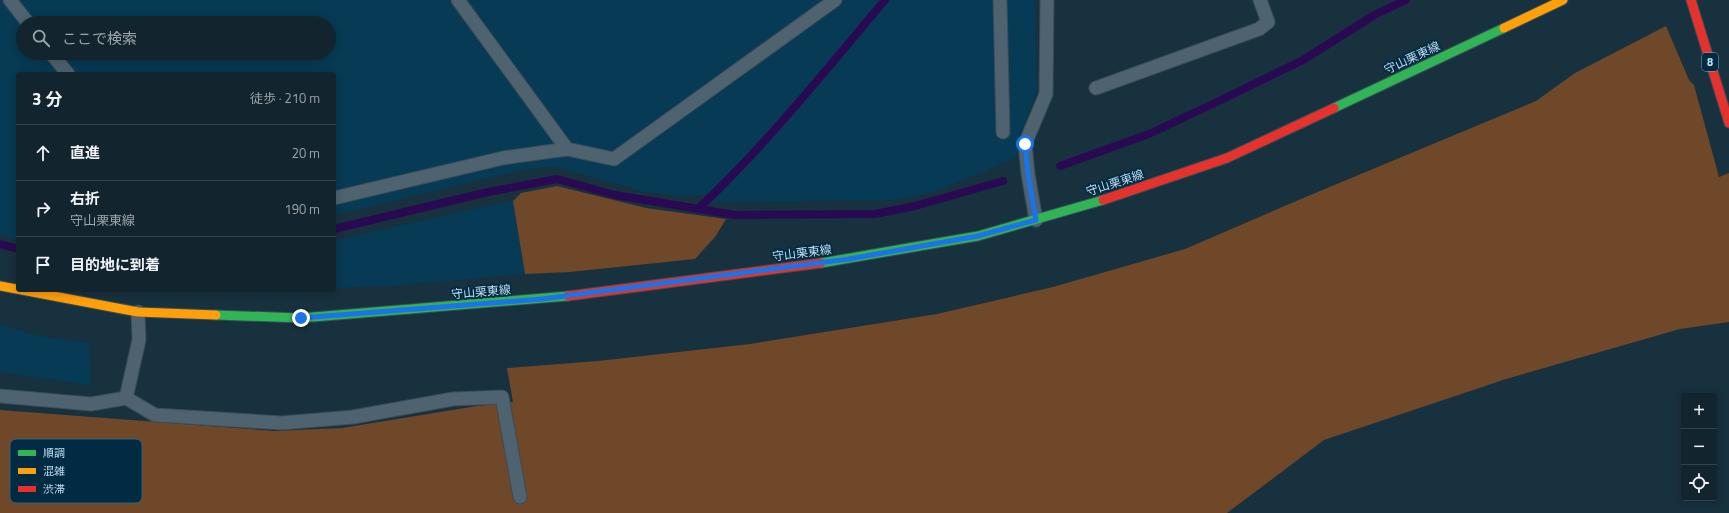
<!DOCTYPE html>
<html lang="ja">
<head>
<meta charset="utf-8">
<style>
  body { margin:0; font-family:"Titillium Web","Noto Sans JP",sans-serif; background:#1f313a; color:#f1f3f6 }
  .controls { position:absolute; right:12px; bottom:12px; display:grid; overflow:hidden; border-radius:4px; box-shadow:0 2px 10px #0003 }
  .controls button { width:36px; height:36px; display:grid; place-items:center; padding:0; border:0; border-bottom:1px solid #31424a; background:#12252e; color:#f1f3f6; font:20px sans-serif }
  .stop { position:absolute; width:12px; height:12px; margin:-9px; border:3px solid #1a73e8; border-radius:50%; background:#fff }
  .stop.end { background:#1a73e8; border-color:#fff; box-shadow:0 1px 4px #0008 }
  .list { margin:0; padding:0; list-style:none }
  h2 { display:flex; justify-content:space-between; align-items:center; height:52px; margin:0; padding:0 16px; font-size:17px }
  h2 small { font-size:13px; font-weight:400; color:#9ca5aa }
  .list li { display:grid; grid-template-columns:26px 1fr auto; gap:12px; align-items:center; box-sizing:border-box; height:56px; padding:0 16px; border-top:1px solid #31424a }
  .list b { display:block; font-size:15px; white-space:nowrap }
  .list p { margin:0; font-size:13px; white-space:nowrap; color:#9ca5aa }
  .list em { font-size:13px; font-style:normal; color:#9ca5aa }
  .icon { flex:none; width:22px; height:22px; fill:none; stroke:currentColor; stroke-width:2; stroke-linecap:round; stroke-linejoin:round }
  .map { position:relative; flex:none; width:1729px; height:513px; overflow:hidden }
  .search { position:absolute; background:#12252e; box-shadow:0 2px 10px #0003; left:16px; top:16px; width:320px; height:44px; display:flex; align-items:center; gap:10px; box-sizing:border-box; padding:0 14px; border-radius:22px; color:#9ca5aa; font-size:15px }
  .panel { position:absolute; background:#12252e; box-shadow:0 2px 10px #0003; left:16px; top:72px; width:320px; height:220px; border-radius:4px }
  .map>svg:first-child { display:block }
  .built { fill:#073a54; fill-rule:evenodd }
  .green { fill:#6e4828 }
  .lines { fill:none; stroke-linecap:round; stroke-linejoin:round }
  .stream { stroke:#290951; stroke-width:8 }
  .lane-casing { stroke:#394c57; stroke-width:15 }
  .fast-casing { stroke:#394c57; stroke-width:11 }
  .slow-casing { stroke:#394c57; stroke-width:11 }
  .jam-casing { stroke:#394c57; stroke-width:11 }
  .lane { stroke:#4e626f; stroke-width:13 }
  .fast { stroke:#30b455; stroke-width:9 }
  .slow { stroke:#ff9f0a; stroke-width:9 }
  .jam { stroke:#e5322d; stroke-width:9 }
  .route { stroke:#1a73e8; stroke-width:5 }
  .labels { text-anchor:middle; stroke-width:3.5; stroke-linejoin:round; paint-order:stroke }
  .shield { fill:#002b43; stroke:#86a7bc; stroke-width:1 }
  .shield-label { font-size:11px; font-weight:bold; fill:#c0dcf0 }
  .street-label { font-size:12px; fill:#c0dcf0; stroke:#002b43 }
  .key { fill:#002b43; stroke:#3a6077; stroke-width:1 }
  .key-label { font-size:11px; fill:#c0dcf0 }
</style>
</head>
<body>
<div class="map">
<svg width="1729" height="513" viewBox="0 0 1729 513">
  <rect width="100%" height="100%" fill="#18313e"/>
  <!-- built -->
  <g class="built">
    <path d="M0 0H1035L1037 93 1020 134 1016 158 934 192 894 200 707 202V195L678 196 645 192 556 167H547L523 170 334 215V74H18V240L0 235ZM23 23H329V53H23Z"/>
    <polygon points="513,201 525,274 390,286 334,288 334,241 463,211"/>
    <polygon points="0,325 44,337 89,343 91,385 0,372"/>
  </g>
  <!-- green -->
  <g class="green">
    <polygon points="1666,26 1689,80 1694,85 1719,177 1729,173 1729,322 1680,329 1506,379 1324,440 1227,513 0,513 0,410 275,431 342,428 477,406 513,402 507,368 598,361 750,344 937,314 1053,287 1185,249 1308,196 1536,101 1575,73"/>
    <polygon points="557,186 646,208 726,219 715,237 695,259 570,272 525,274 513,201 521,193"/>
  </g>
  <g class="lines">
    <!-- stream -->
    <g class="stream">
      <polyline points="1060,166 1149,134 1221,100 1303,60 1376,14 1406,0"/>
      <path d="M698 209C766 145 825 71 885 0"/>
      <polyline points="334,229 488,192 557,179 615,195 735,215 875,214 915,206 1003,181"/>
      <polyline points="0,244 18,249"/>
    </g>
    <defs>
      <g id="lane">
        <polyline points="10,0 28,23"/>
        <polyline points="458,0 567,149 614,159 835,0"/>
        <polyline points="1000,0 1003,132"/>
        <polyline points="51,53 68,74"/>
        <polyline points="1096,88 1259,29 1268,22 1260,0"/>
        <polyline points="334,198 503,158 567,149"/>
        <polyline points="1036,220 1028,174 1025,144 1046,94 1047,0"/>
        <polyline points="0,396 91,404 126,398 139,340 138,312"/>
        <polyline points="126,398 155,415 282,423 353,417 453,399 502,397 520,497"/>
      </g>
      <g id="fast">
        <polyline points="1334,108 1504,28"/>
        <polyline points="821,263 978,236 1103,200"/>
        <polyline points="216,315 301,318 568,296"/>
      </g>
      <g id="slow">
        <polyline points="1504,28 1563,0"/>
        <polyline points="0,286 138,312 216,315"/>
      </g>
      <g id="jam">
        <polyline points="1691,0 1729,123"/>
        <polyline points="1103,200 1227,158 1334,108"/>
        <polyline points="568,296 821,263"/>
      </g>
    </defs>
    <!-- lane casing -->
    <use href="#lane" class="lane-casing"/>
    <!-- fast casing -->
    <use href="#fast" class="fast-casing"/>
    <!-- slow casing -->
    <use href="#slow" class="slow-casing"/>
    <!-- jam casing -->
    <use href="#jam" class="jam-casing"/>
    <!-- lane -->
    <use href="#lane" class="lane"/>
    <!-- fast -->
    <use href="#fast" class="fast"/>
    <!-- slow -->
    <use href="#slow" class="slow"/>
    <!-- jam -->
    <use href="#jam" class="jam"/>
  </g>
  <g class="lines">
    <!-- route -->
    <polyline class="route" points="301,318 542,299 849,259 978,236 1036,220 1028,174 1025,144"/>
  </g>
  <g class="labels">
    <!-- shield labels -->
    <rect class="shield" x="1702" y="53" width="16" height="18" rx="3"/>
    <g class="shield-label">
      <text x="1710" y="66">8</text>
    </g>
    <!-- street labels -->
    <g class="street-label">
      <text transform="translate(1412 58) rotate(-25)" y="4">守山栗東線</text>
      <text transform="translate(1115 183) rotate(-18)" y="4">守山栗東線</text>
      <text transform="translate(802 253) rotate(-7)" y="4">守山栗東線</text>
      <text transform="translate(481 292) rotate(-5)" y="4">守山栗東線</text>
    </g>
  </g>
  <!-- legend -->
  <rect x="10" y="439" width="132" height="64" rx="6" class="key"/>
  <rect x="18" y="450" width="18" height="6" fill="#30b455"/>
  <rect x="18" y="468" width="18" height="6" fill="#ff9f0a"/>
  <rect x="18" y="486" width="18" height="6" fill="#e5322d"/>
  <g class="key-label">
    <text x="43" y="457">順調</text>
    <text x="43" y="475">混雑</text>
    <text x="43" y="493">渋滞</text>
  </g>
</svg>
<div class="controls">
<button>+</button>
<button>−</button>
<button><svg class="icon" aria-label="locate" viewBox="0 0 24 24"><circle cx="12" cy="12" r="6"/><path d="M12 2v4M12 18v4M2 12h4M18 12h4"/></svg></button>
</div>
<div class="stop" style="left:1025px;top:144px"></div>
<div class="stop end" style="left:301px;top:318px"></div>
<div class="search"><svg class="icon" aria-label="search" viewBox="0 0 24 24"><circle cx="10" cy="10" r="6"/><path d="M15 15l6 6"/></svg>ここで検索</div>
<section class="panel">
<h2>3 分<small>徒歩 · 210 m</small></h2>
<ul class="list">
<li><svg class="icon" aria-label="ahead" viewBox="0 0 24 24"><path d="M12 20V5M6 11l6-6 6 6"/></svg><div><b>直進</b></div><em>20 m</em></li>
<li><svg class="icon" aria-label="right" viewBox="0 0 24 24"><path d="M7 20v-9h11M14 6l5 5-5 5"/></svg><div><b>右折</b><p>守山栗東線</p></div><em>190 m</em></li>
<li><svg class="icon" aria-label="arrive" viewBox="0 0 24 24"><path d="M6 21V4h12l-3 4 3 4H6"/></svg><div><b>目的地に到着</b></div></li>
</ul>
</section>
</div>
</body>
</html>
